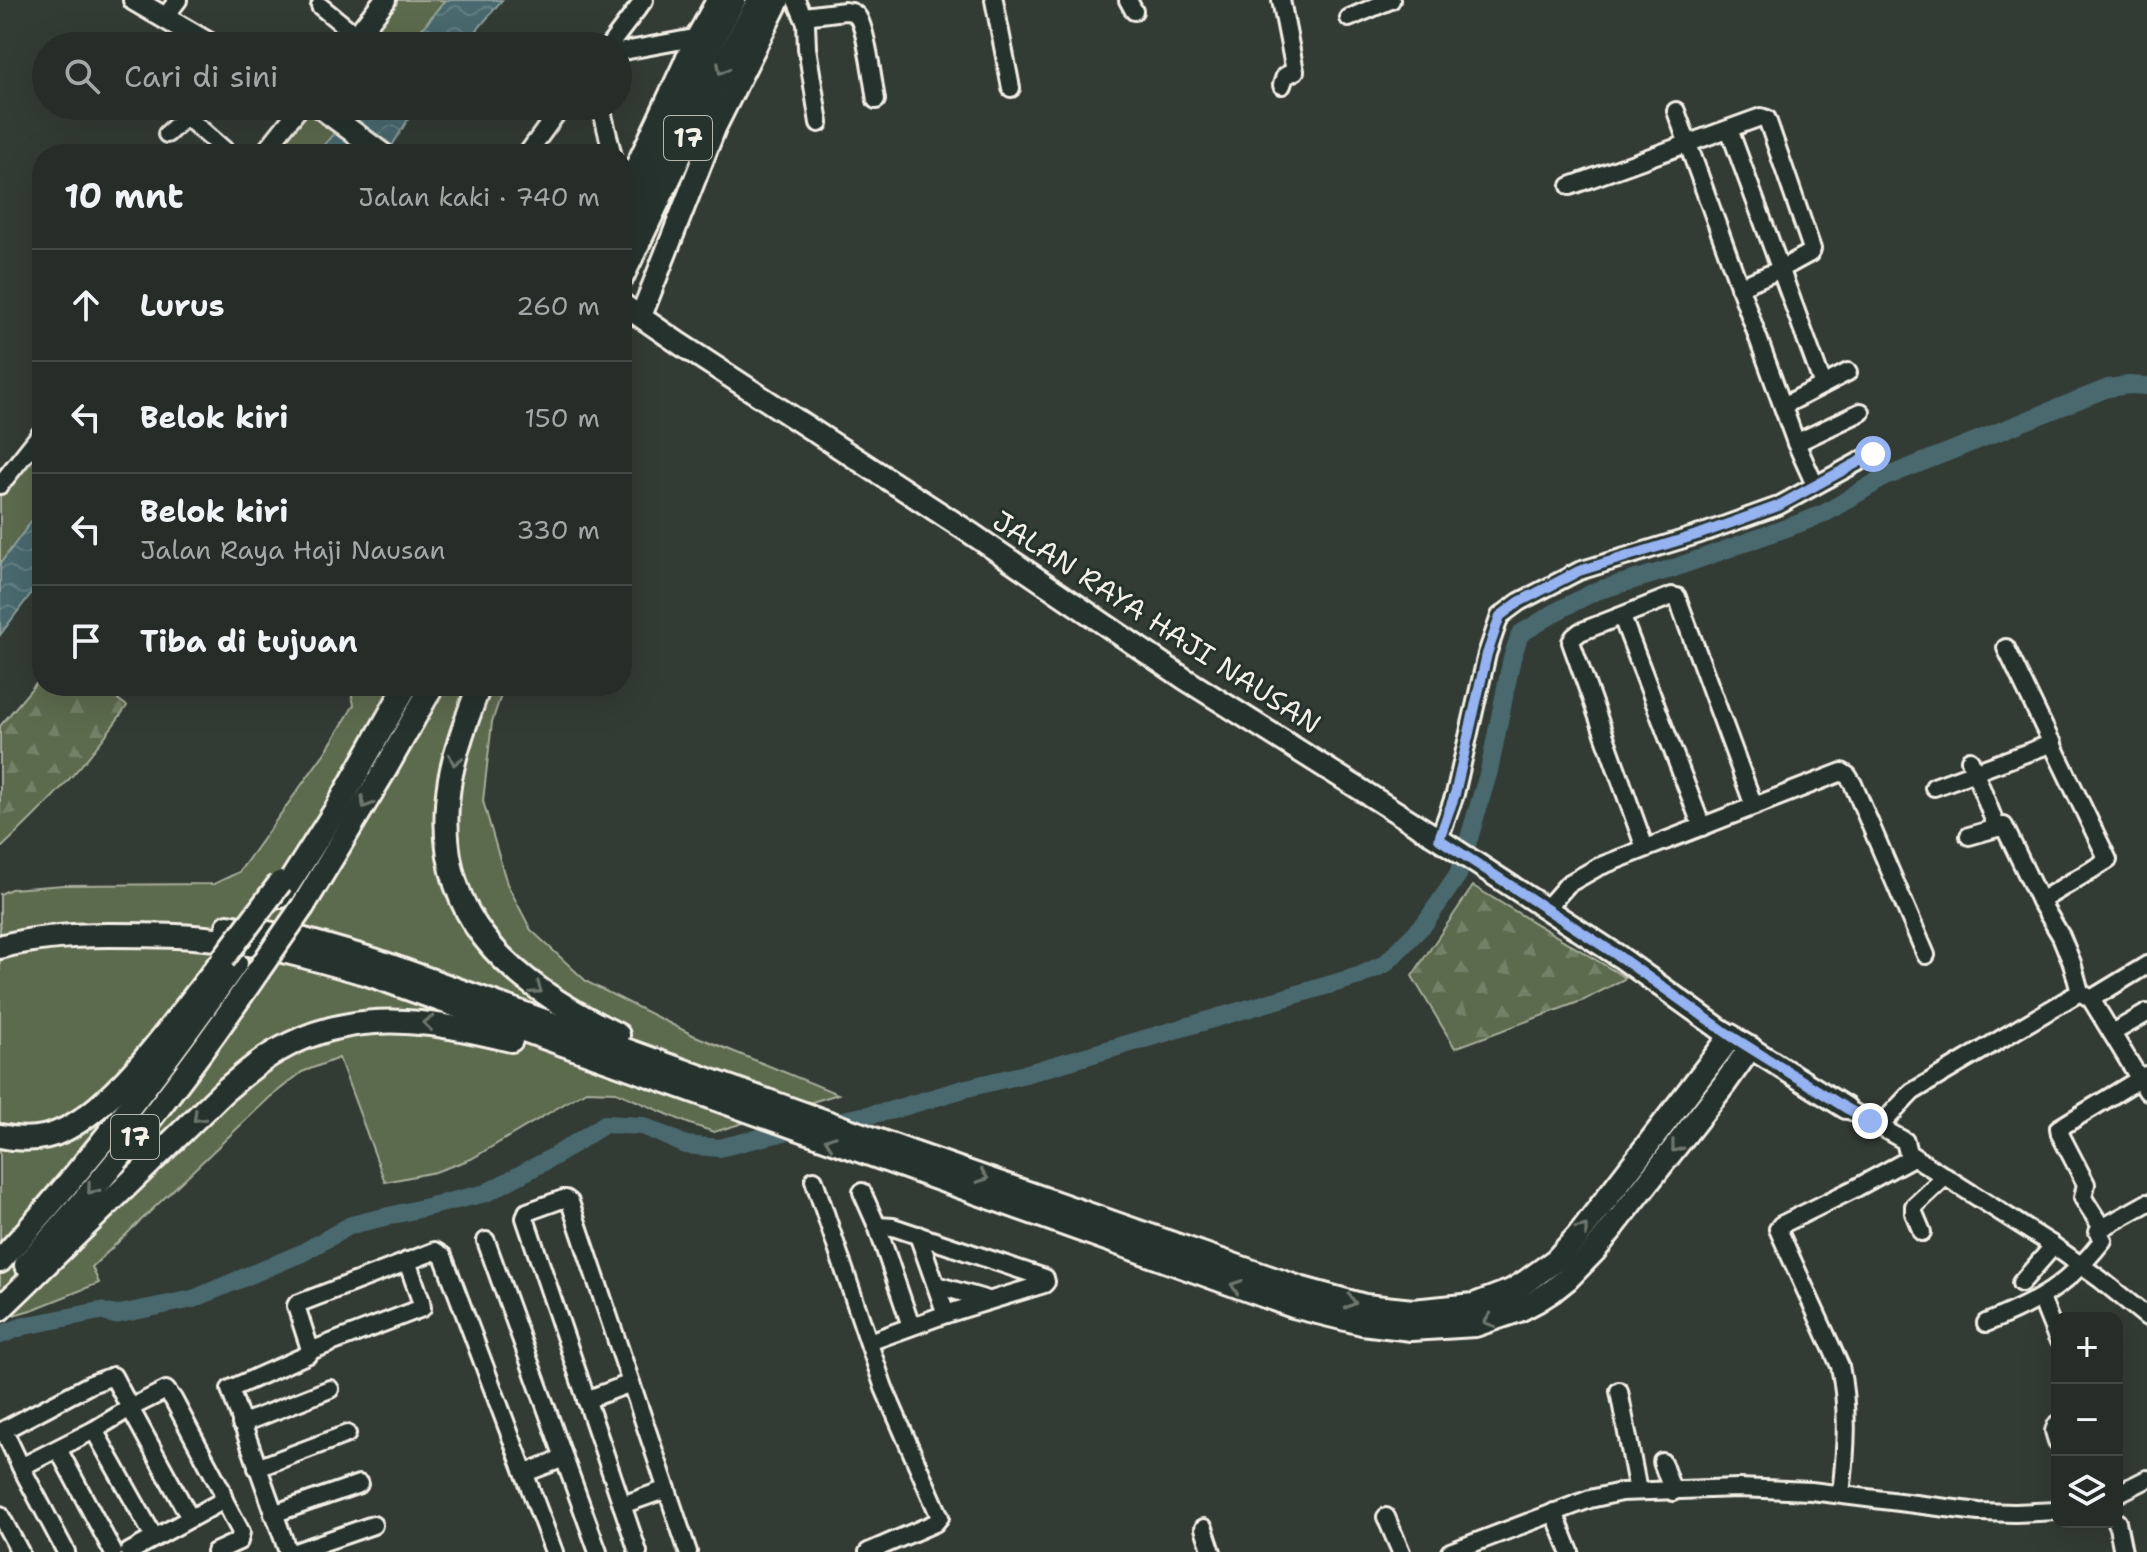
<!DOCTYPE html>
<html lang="id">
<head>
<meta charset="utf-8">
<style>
  body { margin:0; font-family:"Shantell Sans",sans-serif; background:#323834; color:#f1f3f6 }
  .controls { position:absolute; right:24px; bottom:24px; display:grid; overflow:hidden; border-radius:16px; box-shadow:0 8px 32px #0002 }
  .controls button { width:72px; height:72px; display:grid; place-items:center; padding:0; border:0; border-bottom:2px solid #424845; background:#262c28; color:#f1f3f6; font:40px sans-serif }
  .stop { position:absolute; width:24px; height:24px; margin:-18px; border:6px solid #95b2f1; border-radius:50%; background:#fff }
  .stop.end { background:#95b2f1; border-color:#fff; box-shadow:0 2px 8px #0008 }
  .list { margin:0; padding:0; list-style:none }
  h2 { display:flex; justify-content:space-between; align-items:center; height:104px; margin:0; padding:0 32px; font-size:34px }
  h2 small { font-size:26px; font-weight:400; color:#a4a7a8 }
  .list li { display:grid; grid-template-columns:52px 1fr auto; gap:24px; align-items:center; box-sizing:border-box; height:112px; padding:0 32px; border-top:2px solid #424845 }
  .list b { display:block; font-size:30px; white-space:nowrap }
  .list p { margin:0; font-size:26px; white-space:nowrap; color:#a4a7a8 }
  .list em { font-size:26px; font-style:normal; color:#a4a7a8 }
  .icon { flex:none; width:44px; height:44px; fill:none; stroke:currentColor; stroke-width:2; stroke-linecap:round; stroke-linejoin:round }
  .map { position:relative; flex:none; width:2147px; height:1552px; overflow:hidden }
  .search { position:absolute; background:#262c28; box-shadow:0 8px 32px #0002; left:32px; top:32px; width:600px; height:88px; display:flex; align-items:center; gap:20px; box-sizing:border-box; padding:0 28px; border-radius:44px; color:#a4a7a8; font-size:30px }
  .panel { position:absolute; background:#262c28; box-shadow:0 8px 32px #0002; left:32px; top:144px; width:600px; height:552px; border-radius:32px }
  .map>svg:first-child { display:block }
  .green { fill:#5b6b4e; stroke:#a8ae9b; stroke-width:2 }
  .forest { fill:url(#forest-firs); stroke:#a8ae9b; stroke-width:2 }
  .water { fill:url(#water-waves); stroke:#8d9f9f; stroke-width:2 }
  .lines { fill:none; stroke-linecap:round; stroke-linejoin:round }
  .river { stroke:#48696e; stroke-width:18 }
  .minor-casing { stroke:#f4f1e8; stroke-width:22 }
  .major-casing { stroke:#f4f1e8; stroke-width:26 }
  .highway-casing { stroke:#f4f1e8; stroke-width:28 }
  .minor { stroke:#26332d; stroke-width:16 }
  .major { stroke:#26332d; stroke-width:20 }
  .highway { stroke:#26332d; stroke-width:22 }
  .highway-bridge-casing { stroke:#f4f1e8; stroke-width:28; stroke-linecap:butt }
  .highway-bridge { stroke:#26332d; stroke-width:22 }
  .oneway { stroke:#6e766e }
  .route { stroke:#95b2f1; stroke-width:10 }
  .labels { text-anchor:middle; stroke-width:6; stroke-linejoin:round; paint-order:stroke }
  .shield { fill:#26332d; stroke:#b6b8b0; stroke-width:2 }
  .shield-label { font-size:26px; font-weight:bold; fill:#f4f1e8 }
  .street-label { font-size:28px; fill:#f4f1e8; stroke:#26332d }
</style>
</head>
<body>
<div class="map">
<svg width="2147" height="1552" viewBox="0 0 2147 1552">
  <defs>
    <pattern id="forest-firs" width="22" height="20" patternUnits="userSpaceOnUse" patternTransform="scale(2)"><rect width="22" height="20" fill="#5b6b4e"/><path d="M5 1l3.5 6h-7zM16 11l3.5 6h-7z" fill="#738168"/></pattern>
    <pattern id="water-waves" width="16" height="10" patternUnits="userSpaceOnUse" patternTransform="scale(2)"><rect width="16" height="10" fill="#48696e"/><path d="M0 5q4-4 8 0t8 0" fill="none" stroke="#637f83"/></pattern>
  </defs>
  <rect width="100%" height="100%" fill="#333b35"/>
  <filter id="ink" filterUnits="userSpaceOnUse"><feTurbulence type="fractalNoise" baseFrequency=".0125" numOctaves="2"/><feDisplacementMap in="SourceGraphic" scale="16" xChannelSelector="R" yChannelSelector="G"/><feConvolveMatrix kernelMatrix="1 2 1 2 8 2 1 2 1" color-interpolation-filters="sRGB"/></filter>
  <g filter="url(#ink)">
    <!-- green -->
    <g class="green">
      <polygon points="385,0 445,0 408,46 349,46"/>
      <polygon points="301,106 358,106 316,154 265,154"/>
      <polygon points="42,440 42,507 0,564 0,493"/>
      <polygon points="350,686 504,686 492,722 483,801 507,884 531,930 587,982 693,1035 838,1094 714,1132 690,1124 616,1092 586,1091 471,1159 435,1172 385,1182 339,1058 302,1072 269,1098 92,1267 99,1283 34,1309 0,1319 0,894 11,889 64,885 214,884 239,872 326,751 354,705"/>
    </g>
    <!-- forest -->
    <g class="forest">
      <path d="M42 676V686H100L127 706C89 761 49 803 0 849V726Z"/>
      <polygon points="1473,886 1626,978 1584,1000 1455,1048 1412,976"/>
    </g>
    <!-- water -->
    <g class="water">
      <polygon points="446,0 502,0 464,46 408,46"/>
      <polygon points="359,106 416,106 387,154 316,154"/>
      <polygon points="42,507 42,579 0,635 0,564"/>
    </g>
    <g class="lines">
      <!-- river -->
      <g class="river">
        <polyline points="826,1123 889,1111 967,1088 1025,1074 1359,976 1385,964 1425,923 1458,875 1489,771 1512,658 1520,634 1561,609 1596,591 1674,568 1803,522 1827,512 1883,478 2108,388 2129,385 2147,386"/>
        <polyline points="0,1335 24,1326 100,1311 115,1315 193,1299 302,1253 351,1225 486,1193 555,1156 605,1124 643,1126 686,1145 719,1148 801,1128"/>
      </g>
      <defs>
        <g id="minor">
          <polyline points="796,0 806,23 807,48 819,123"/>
          <polyline points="994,0 1011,88"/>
          <polyline points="1128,0 1134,11"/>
          <polyline points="1281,0 1295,71 1285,76 1282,85"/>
          <polyline points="320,6 357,36"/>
          <path d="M804 16 845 11C851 12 852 11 857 16 866 26 873 83 876 100"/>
          <polyline points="164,18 178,0"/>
          <polyline points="1349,18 1391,0"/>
          <polyline points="609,46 644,0"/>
          <polyline points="618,52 694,38"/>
          <polyline points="601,107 612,152"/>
          <polyline points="1676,111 1796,443 1815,485"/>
          <polyline points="1729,129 1823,385"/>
          <polyline points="167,134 181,121 189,119 229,154"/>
          <polyline points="263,154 301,106"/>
          <polyline points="527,154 562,106"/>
          <polyline points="1570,186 1761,117 1767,119 1812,249 1810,253 1779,270 1739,287"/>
          <polyline points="622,192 694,38 715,0"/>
          <polyline points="1783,406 1848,372"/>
          <polyline points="1796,443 1861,412"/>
          <polyline points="0,485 42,432"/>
          <polyline points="1622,617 1702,827"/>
          <polyline points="2006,648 2108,860 2040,901"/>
          <polyline points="1970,760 1997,828"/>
          <polyline points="1934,787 2053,743"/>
          <polyline points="1969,836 2004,826 2040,901 2061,936 2072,963 2080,992 2091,999 2147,1091"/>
          <polyline points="1439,839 1455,794 1487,654 1500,616 1519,602 1579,571 1700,534 1778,506 1873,454"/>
          <polyline points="1645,848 1571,642 1574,637 1580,632 1672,596 1677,597 1754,806"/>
          <polyline points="1546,909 1568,884 1598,867 1842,772 1848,776 1853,784 1926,955"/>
          <polyline points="2091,999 2147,965"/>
          <polyline points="2112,1033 2147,1013"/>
          <polyline points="1846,1108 1905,1141 1908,1153 2051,1244 2100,1279 2147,1317"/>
          <polyline points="1880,1126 1912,1092 2080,992"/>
          <polyline points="814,1180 884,1388 940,1517 935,1523 868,1552"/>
          <polyline points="862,1192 877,1226 911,1326"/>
          <polyline points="2102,1228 2083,1198 2086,1184 2060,1134 2059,1128 2146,1075"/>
          <polyline points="1922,1232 1914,1213 1914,1206 1945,1177"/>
          <polyline points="918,1235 946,1314"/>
          <polyline points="486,1241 598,1552"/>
          <polyline points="2021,1283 2049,1251 2051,1244"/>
          <polyline points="936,1285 988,1300"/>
          <polyline points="2041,1298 2057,1338"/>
          <path d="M1986 1323C2040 1301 2067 1286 2103 1240L2098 1232 2102 1228 2147 1203"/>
          <polyline points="869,1342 946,1314 1044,1284 1046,1282 1045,1278 893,1227 877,1226"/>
          <polyline points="310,1351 422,1308 421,1301 407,1261"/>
          <polyline points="1619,1391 1638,1491"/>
          <polyline points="586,1400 631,1383"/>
          <polyline points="241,1424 330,1389"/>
          <polyline points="2057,1424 2054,1431 2057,1441"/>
          <polyline points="94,1430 154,1537"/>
          <polyline points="0,1432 91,1384 113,1376 130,1408 94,1430 21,1467 4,1431"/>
          <polyline points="58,1449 113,1552"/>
          <polyline points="1662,1462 1673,1492"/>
          <polyline points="21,1467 66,1552"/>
          <polyline points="257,1468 347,1434"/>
          <polyline points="525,1473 564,1458"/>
          <path d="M1841 1494C1846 1451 1849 1409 1840 1366L1778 1229 1781 1225 1856 1188 1913 1157"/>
          <polyline points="2117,1494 2147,1479"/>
          <polyline points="622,1505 667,1489"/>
          <polyline points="1554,1512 1570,1552"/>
          <polyline points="273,1514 359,1484"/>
          <polyline points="0,1515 20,1552"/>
          <polyline points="1386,1517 1401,1552"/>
          <polyline points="2117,1522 2123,1552"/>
          <polyline points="1204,1528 1212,1552"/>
          <polyline points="129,1552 224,1500 221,1489 173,1399 166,1390 130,1408 190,1518"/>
          <polyline points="215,1552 239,1541 241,1532 224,1500"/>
          <polyline points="288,1552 230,1389 309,1354 309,1346 296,1306 297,1304 435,1251 443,1256 445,1261 554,1552"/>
          <polyline points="295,1552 373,1525"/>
          <polyline points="638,1552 525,1218 527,1212 563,1199 566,1199 570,1202 688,1552"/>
          <polyline points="1450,1552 1590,1499 1621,1492 1738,1488 1811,1491 1979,1512 2015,1513 2057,1511"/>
        </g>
        <g id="major">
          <polyline points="134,0 213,46"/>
          <polyline points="349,46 385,0"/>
          <polyline points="318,106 383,154"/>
          <polyline points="622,304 680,344 972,534 1185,679 1439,839 1620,957 1720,1029 1846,1108"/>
          <polyline points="641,316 715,128 779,0"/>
        </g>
        <g id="highway">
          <polyline points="622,232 704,57 734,0"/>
          <polyline points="622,277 718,76 759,0"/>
          <path d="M479 686C468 716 456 747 450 779 428 915 507 980 618 1035"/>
          <polyline points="281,896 337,808 406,686"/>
          <polyline points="303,906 386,768 432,686"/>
          <polyline points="228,926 301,939 374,960 910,1152 1299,1288 1365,1306 1413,1311 1474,1305 1511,1291 1527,1281 1556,1260 1578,1236 1731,1036"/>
          <path d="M0 947C35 937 72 935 109 935 150 935 191 935 231 941 278 948 323 961 368 974L1293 1306 1362 1323 1411 1329 1475 1325 1519 1310 1538 1300 1552 1291 1567 1279 1595 1250 1723 1086 1750 1048"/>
          <path d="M0 1136C23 1141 45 1140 66 1129 120 1102 179 1015 217 967"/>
          <path d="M0 1261C86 1167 163 1067 236 963"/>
          <path d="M26 1265C111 1173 188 1074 258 971"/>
          <path d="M0 1309 223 1092C240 1078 257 1062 277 1051 353 1007 430 1020 511 1040"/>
        </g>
      </defs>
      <!-- minor casing -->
      <use href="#minor" class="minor-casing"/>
      <!-- major casing -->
      <use href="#major" class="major-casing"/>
      <!-- highway casing -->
      <use href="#highway" class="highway-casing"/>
      <!-- minor -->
      <use href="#minor" class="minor"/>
      <!-- major -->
      <use href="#major" class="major"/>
      <!-- highway -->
      <use href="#highway" class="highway"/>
      <defs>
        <g id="highway-bridge">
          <polyline points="223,959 280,883"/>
          <polyline points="258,971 303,906"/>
        </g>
      </defs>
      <!-- highway-bridge casing -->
      <use href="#highway-bridge" class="highway-bridge-casing"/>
      <!-- highway-bridge -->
      <use href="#highway-bridge" class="highway-bridge"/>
    </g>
    <!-- one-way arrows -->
    <defs><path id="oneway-chevron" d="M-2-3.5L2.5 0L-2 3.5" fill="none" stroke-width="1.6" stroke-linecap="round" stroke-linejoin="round" transform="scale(2)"/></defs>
    <g class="oneway">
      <use href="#oneway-chevron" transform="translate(722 69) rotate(118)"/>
      <use href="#oneway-chevron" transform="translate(455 760) rotate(103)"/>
      <use href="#oneway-chevron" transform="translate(366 803) rotate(121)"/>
      <use href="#oneway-chevron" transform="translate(537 989) rotate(35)"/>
      <use href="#oneway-chevron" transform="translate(428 1023) rotate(-174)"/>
      <use href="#oneway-chevron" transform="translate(198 1117) rotate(136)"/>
      <use href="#oneway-chevron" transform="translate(830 1141) rotate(-160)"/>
      <use href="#oneway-chevron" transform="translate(1676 1147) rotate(128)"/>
      <use href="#oneway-chevron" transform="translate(983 1177) rotate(19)"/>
      <use href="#oneway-chevron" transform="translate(92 1189) rotate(130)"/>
      <use href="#oneway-chevron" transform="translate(1583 1229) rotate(-51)"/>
      <use href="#oneway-chevron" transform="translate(1236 1286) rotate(-161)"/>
      <use href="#oneway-chevron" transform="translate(1351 1302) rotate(14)"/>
      <use href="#oneway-chevron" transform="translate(1489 1321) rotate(162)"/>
    </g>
  </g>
  <g class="lines" filter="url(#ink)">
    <!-- route -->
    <polyline class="route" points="1870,1121 1846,1108 1731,1036 1620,957 1439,839 1455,794 1487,654 1500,616 1519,602 1579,571 1700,534 1778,506 1873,454"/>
  </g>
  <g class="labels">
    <!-- shield labels -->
    <g class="shield">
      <rect x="664" y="116" width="48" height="44" rx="6"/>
      <rect x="111" y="1115" width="48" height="44" rx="6"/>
    </g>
    <g class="shield-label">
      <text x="688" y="147">17</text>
      <text x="135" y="1146">17</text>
    </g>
    <!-- street labels -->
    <g class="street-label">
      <text transform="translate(1157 622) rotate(33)" y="10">JALAN RAYA HAJI NAUSAN</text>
    </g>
  </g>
</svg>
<div class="controls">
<button>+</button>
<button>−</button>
<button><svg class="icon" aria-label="layers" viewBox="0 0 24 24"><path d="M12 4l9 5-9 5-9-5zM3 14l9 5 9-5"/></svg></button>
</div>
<div class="stop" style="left:1873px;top:454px"></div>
<div class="stop end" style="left:1870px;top:1121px"></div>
<div class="search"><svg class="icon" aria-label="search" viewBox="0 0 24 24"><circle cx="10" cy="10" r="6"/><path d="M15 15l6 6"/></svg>Cari di sini</div>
<section class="panel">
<h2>10 mnt<small>Jalan kaki · 740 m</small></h2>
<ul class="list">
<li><svg class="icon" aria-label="ahead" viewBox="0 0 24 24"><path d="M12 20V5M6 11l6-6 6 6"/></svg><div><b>Lurus</b></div><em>260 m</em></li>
<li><svg class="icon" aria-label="left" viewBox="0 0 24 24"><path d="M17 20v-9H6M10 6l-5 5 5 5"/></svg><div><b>Belok kiri</b></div><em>150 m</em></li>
<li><svg class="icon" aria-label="left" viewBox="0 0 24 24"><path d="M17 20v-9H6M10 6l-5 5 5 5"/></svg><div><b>Belok kiri</b><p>Jalan Raya Haji Nausan</p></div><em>330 m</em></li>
<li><svg class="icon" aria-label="arrive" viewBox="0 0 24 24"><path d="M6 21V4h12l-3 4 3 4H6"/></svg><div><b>Tiba di tujuan</b></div></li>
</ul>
</section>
</div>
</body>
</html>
